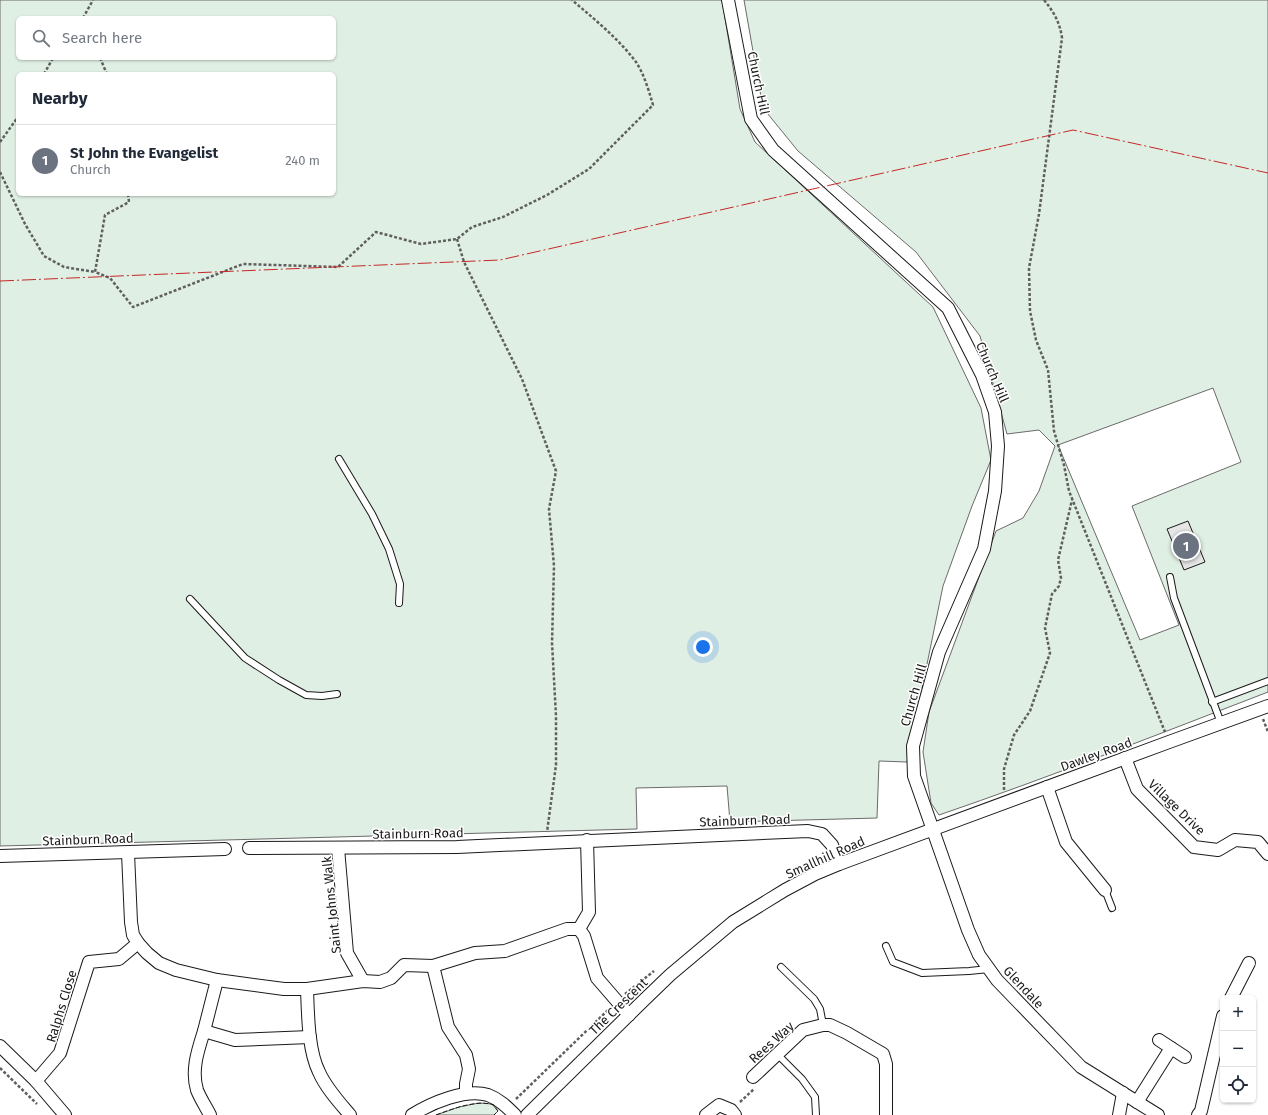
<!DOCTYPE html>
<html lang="en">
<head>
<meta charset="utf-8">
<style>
  body { margin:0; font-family:"Fira Sans",sans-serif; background:#f6f6f7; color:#1f2937 }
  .controls { position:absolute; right:12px; bottom:12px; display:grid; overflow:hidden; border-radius:6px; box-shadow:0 1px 3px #0004 }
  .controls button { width:36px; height:36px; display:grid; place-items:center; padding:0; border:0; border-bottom:1px solid #e0e1e3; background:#fff; color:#1f2937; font:20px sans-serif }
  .you { position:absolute; left:703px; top:647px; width:14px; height:14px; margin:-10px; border:3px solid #fff; border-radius:50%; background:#1a73e8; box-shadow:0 0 0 6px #1a73e833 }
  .badge { display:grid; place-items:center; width:26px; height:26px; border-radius:50%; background:#c62828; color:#fff; font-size:13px; font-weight:700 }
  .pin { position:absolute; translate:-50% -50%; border:2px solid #fff; box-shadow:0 1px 4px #0006 }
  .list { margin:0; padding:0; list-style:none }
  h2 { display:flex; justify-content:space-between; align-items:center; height:52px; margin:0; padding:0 16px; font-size:17px }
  h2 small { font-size:13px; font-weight:400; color:#747a83 }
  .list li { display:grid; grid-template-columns:26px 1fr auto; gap:12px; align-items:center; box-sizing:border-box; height:72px; padding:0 16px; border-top:1px solid #e0e1e3 }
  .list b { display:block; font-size:15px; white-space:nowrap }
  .list p { margin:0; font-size:13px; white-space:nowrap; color:#747a83 }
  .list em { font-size:13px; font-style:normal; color:#747a83 }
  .icon { flex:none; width:22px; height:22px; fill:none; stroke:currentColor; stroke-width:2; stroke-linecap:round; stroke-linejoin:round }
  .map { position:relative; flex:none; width:1268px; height:1115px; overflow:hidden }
  .search { position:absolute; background:#fff; box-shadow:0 1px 3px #0004; left:16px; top:16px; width:320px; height:44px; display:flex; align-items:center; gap:10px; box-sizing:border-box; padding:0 14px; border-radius:6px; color:#747a83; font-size:15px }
  .panel { position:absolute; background:#fff; box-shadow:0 1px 3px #0004; left:16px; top:72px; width:320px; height:124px; border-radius:6px }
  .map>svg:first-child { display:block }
  .green { fill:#e0efe3; stroke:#6a6a6a; fill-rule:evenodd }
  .building { fill:#e6e6e6; stroke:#1a1a1a }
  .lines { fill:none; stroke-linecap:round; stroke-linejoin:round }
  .service-casing { stroke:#1a1a1a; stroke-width:8 }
  .minor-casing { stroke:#1a1a1a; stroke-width:14 }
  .path { stroke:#5f5f5f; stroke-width:2.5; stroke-dasharray:3 2; stroke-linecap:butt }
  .service { stroke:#fff; stroke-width:6 }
  .minor { stroke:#fff; stroke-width:12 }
  .fence { stroke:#1a1a1a; stroke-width:1; stroke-dasharray:5 2; stroke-linecap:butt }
  .power { stroke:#c62828; stroke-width:1; stroke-dasharray:14 3 2 3; stroke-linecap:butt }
  .labels { text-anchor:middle; stroke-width:3; stroke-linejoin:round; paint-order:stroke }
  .street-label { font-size:13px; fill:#1a1a1a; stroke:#fff }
</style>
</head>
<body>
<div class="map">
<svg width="1268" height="1115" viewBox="0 0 1268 1115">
  <rect width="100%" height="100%" fill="#fff"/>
  <!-- green -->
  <g class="green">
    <path d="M0 0H722L740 109 755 142 933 307 981 408 991 460 972 506 943 586 907 762 879 761 877 818 730 822 727 786 636 788 637 829 0 846ZM18 18H334V58H18ZM18 74H334V194H18Z"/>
    <path d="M744 0H1268V692C1159 734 1050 777 939 815L931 803 923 752 929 712 996 531 1023 518 1039 491 1055 446 1039 430 1007 434 980 336 916 252 798 151 763 108ZM1213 388 1241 462 1132 506 1179 625 1140 640 1058 445Z"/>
    <polygon points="479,1103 492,1104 498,1111 494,1115 436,1115 459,1107"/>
  </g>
  <!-- building -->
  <polygon class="building" points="1188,521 1205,562 1184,570 1167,529"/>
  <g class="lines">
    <defs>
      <g id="service">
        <polyline points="339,459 372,514 389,549 400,584 399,603"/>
        <polyline points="1170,577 1174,598 1221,723"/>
        <polyline points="190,599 245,658 279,680 306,695 322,696 337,694"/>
        <polyline points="1212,702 1268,681"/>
        <polyline points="1105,890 1112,908"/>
        <polyline points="886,946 893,962 922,973 969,971 989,969"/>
        <polyline points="781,967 814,999 820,1009 823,1025"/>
        <polyline points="777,1054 802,1079 815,1097 816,1115"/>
      </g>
      <g id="minor">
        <polyline points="728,0 751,119 773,150 948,308 982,375 995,412 998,446 995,491 984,549 939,652 913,746 914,776 968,930 979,955 997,980 1081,1067 1158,1115"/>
        <polyline points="1125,758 1137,789 1194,847 1218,850 1235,840 1258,842 1268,854"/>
        <polyline points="1047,787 1066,842 1105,890"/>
        <polyline points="249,848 457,847 808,831 822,834 832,845 839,864"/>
        <polyline points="338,848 347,953 363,981"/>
        <polyline points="128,853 131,922 133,935 138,943 147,953 159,963 176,970 217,980 284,989 307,989 363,981 380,982 391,978 404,965 433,966 475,953 505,951 567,929 579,929 584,936 597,978 629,1015"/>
        <polyline points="0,856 225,849"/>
        <polyline points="579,929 589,912 587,840"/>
        <polyline points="433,966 448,1027 466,1055 469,1069 466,1084 466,1093"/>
        <polyline points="217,980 204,1031 235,1040 310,1037"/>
        <path d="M307 989C308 1014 308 1050 319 1072 326 1088 339 1102 350 1115"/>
        <polyline points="1231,998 1249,963"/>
        <path d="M204 1031C198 1050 191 1070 197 1090 200 1098 206 1107 210 1115"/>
        <polyline points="1159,1040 1185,1057"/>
        <polyline points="0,1046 36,1081 65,1115"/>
        <polyline points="753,1077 803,1030 823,1025 830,1025 847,1033 883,1054 886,1064 886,1115"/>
        <polyline points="36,1081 60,1053 89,962 119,959 138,943"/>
        <polyline points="1137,1102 1171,1048"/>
        <path d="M412 1115C431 1103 466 1088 488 1095 499 1099 507 1107 515 1115"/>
        <polyline points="527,1115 643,1001 670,975 733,922 785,890 815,874 839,864 1169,742 1268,706"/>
        <polyline points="706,1115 719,1105 731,1110 735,1115"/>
        <polyline points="1119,1115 1123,1093"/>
        <polyline points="1198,1115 1201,1111 1223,1016"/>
      </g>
    </defs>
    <!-- service casing -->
    <use href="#service" class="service-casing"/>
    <!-- minor casing -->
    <use href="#minor" class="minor-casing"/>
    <!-- path -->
    <g class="path">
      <path d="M1044 0C1054 12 1060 23 1062 38L1039 214 1029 268 1030 311 1036 340 1048 370 1054 431 1064 465 1069 491 1165 732"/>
      <polyline points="83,18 93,0"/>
      <polyline points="100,58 107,74"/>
      <polyline points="44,74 53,58"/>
      <polyline points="0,142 18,117"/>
      <polyline points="0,172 25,224 44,256 64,267 95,272"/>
      <path d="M128 194 129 202 105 215 95 272 110 278 133 307 243 264 338 267 376 232 421 244 457 239 472 227 503 217 547 195 589 169 653 105C649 91 644 74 636 62 618 38 594 19 572 0"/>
      <polyline points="457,239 464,262 522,379 556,471 549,509 554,566 552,643 556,716 556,765 547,832"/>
      <polyline points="1263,719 1268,732"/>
      <polyline points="1004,790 1004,769 1014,735 1030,711 1050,653 1045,628 1052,594 1059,586 1061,578 1058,560 1072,500"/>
      <polyline points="625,994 654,971"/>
      <polyline points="0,1068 37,1104"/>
      <polyline points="516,1099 608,1010"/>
      <polyline points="740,1102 754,1089"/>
    </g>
    <!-- service -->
    <use href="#service" class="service"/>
    <!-- minor -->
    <use href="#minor" class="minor"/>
    <!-- fence -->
    <path class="fence" d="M436 1115C452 1109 478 1099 494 1105V1106L498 1111 494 1115"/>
    <!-- power -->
    <polyline class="power" points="0,281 500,260 1073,130 1268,173"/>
  </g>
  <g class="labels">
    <!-- street labels -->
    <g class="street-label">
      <text transform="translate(759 83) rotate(78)" y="5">Church Hill</text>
      <text transform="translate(993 372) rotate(67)" y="5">Church Hill</text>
      <text transform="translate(913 695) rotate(-74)" y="5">Church Hill</text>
      <text transform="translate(1096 754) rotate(-20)" y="5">Dawley Road</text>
      <text transform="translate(1177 807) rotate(44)" y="5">Village Drive</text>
      <text transform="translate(745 820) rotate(-2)" y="5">Stainburn Road</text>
      <text transform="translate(418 833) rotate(-1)" y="5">Stainburn Road</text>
      <text transform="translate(88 839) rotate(-2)" y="5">Stainburn Road</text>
      <text transform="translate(825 857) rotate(-24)" y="5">Smallhill Road</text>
      <text transform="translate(331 905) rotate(-96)" y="5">Saint Johns Walk</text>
      <text transform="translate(1024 987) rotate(47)" y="5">Glendale</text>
      <text transform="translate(61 1006) rotate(-73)" y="5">Ralphs Close</text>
      <text transform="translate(618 1006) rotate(-44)" y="5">The Crescent</text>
      <text transform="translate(771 1042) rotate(-42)" y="5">Rees Way</text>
    </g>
  </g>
</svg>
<div class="controls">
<button>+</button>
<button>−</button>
<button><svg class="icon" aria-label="locate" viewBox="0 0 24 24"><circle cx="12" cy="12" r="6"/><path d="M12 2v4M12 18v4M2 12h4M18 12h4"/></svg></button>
</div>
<div class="you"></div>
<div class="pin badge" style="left:1186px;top:546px;background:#6b7280">1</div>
<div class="search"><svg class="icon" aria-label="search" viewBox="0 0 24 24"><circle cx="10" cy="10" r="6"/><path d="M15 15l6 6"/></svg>Search here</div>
<section class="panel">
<h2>Nearby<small></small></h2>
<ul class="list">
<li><span class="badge" style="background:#6b7280">1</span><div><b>St John the Evangelist</b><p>Church</p></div><em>240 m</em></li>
</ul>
</section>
</div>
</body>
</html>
